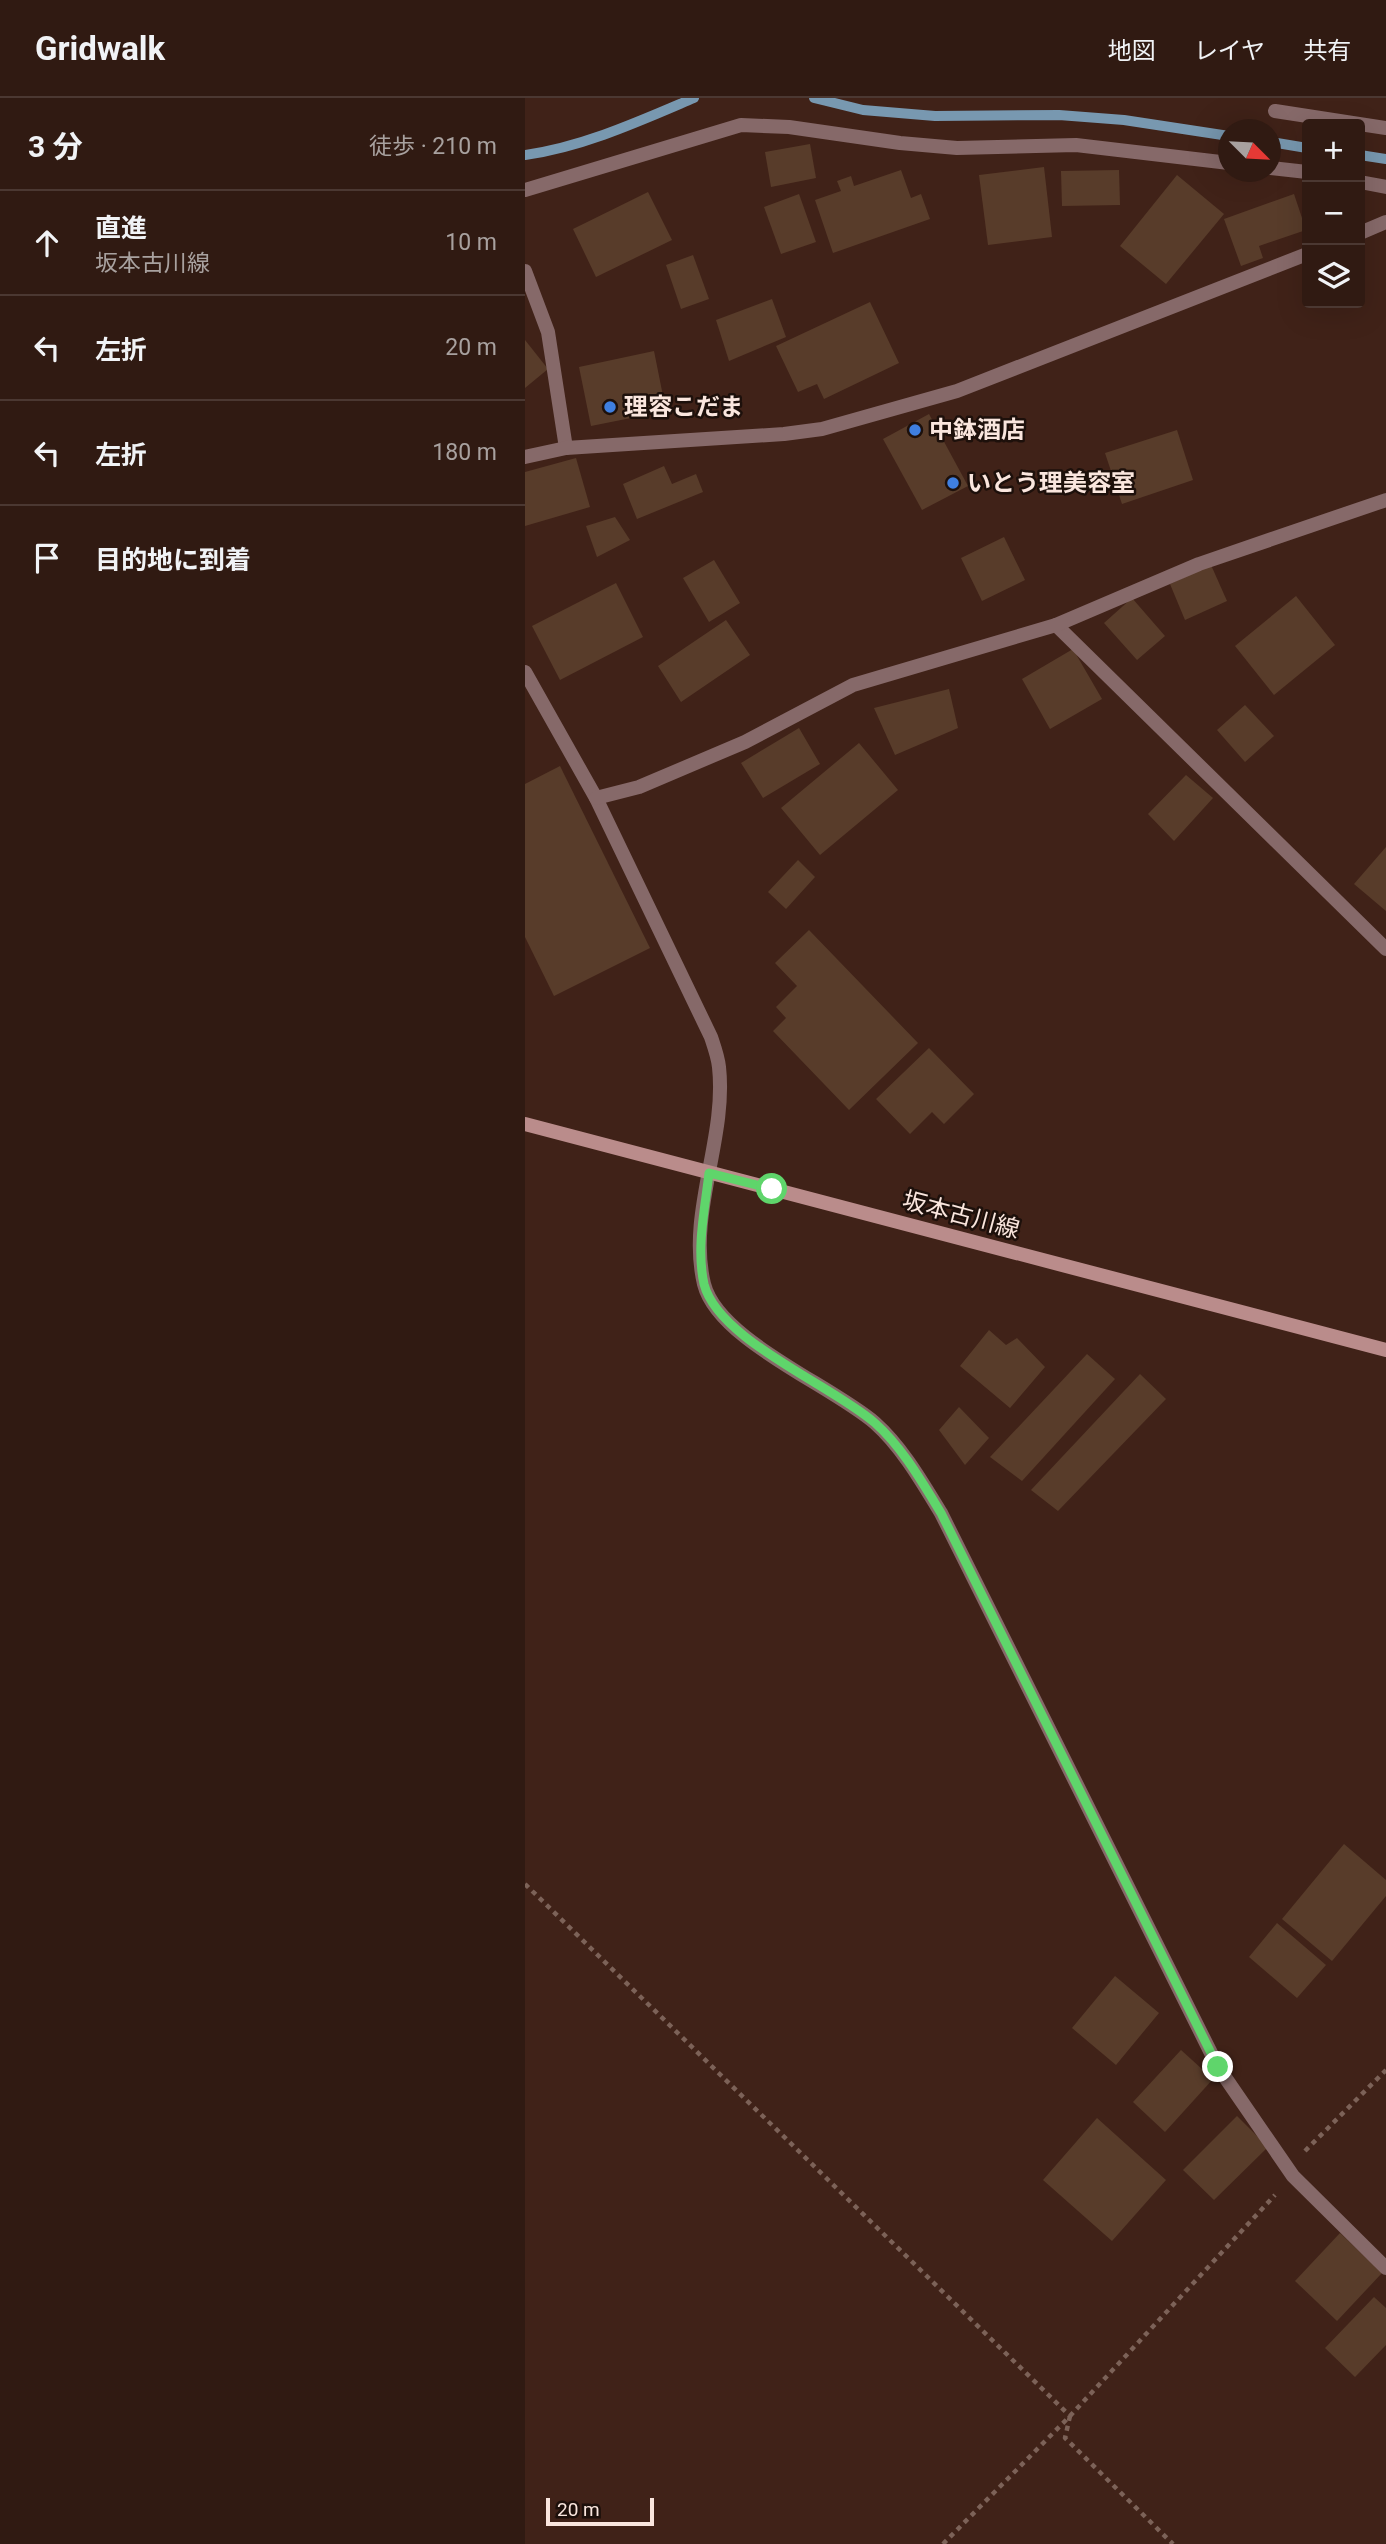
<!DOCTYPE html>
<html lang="ja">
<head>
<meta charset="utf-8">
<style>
  body { margin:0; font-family:Roboto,"Noto Sans JP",sans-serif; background:#3c2720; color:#f1f3f6 }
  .controls { position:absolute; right:21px; top:21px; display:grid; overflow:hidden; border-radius:7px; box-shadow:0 7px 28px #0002 }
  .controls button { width:63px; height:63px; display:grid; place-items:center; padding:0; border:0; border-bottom:2px solid #4b3832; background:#301a12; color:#f1f3f6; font:35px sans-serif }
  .compass { position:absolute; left:693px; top:21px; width:63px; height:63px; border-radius:50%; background:#301a12; box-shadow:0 7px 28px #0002; rotate:114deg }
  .scale { position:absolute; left:21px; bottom:18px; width:108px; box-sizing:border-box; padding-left:7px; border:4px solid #fae6de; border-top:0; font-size:19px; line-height:24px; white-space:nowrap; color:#fae6de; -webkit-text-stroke:5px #1d100b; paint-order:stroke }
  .stop { position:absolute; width:21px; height:21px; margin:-16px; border:5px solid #5fd56b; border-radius:50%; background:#fff }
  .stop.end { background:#5fd56b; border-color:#fff; box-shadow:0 2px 7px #0008 }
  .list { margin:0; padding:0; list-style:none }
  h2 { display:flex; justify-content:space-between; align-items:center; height:91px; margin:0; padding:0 28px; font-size:30px }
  h2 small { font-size:23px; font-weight:400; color:#a8a19f }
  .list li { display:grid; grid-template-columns:46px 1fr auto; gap:21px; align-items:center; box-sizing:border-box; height:105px; padding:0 28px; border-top:2px solid #4b3832 }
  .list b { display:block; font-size:26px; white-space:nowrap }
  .list p { margin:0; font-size:23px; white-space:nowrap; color:#a8a19f }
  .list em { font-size:23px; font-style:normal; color:#a8a19f }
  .icon { flex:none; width:38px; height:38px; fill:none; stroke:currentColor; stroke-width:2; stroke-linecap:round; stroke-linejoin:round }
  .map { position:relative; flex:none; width:861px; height:2446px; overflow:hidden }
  header { display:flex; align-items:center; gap:42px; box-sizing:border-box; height:98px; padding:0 35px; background:#301a12; border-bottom:2px solid #4b3832 }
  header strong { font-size:33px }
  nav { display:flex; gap:38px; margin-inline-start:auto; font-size:24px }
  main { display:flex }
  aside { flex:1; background:#301a12 }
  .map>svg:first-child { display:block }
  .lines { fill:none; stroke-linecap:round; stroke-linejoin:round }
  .stream { stroke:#7898b0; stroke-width:10 }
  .building { fill:#583c2a }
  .path { stroke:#7c6258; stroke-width:4.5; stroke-dasharray:5 5; stroke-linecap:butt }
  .minor { stroke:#866969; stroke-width:14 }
  .secondary { stroke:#ba8c8b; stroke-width:14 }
  .route { stroke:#5fd56b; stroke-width:9 }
  .shop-dot { fill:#3f7fe0; stroke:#1d100b; stroke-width:2.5 }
  .labels { text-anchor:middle; stroke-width:5; stroke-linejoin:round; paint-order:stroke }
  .poi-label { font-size:24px; font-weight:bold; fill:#fae6de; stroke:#1d100b; text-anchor:start }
  .street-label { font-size:24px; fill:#fae6de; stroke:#1d100b }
</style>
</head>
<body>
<header>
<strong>Gridwalk</strong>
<nav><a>地図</a><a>レイヤ</a><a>共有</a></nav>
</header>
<main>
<aside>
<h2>3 分<small>徒歩 · 210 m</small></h2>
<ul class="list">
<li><svg class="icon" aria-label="ahead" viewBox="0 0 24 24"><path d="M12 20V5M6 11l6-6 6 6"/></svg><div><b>直進</b><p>坂本古川線</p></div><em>10 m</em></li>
<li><svg class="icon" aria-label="left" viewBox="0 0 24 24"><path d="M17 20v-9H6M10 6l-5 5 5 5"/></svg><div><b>左折</b></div><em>20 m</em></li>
<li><svg class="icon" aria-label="left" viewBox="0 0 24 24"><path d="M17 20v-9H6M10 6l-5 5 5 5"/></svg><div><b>左折</b></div><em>180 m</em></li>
<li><svg class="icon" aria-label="arrive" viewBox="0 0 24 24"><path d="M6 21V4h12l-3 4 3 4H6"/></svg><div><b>目的地に到着</b></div></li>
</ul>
</aside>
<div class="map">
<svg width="861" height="2446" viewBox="0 0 861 2446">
  <rect width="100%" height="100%" fill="#402218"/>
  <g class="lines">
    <!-- stream -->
    <g class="stream">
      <polyline points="289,0 338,12 410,18 534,17 599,22 704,38"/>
      <polyline points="746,44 782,50"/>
      <path d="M0 57C58 49 115 23 169 0"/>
      <polyline points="835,57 861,61"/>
    </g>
  </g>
  <!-- building -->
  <g class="building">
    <polygon points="285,46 291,80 246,89 240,54"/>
    <polygon points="519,69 527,139 463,147 454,77"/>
    <polygon points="376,72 386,100 396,96 405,121 308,155 290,102 316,93 312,83 326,78 329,88"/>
    <polygon points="594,72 595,107 537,108 536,73"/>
    <polygon points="652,77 699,116 641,186 595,148"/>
    <polygon points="123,94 147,142 71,179 48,131"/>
    <polygon points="274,96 291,144 256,156 239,109"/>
    <polygon points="769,96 781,132 734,148 738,160 716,168 699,121"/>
    <polygon points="168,157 184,201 156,211 141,167"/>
    <polygon points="247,201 261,239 204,263 191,222"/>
    <polygon points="345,204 374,265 299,301 292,286 273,294 251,248"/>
    <polygon points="0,242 23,271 0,290"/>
    <polygon points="129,253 141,313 66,328 54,269"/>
    <polygon points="404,316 443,388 397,412 358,341"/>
    <polygon points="652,332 668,382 597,406 580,355"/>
    <polygon points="51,360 65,409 0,428 0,374"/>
    <polygon points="139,368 147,386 171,376 178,394 112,421 98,386"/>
    <polygon points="90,419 105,442 72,459 61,428"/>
    <polygon points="479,439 500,482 457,503 436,460"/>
    <polygon points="189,462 215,505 184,524 158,480"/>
    <polygon points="686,467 702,503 660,522 645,486"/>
    <polygon points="91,485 118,539 35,582 7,528"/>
    <polygon points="771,498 810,547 749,597 710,548"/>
    <polygon points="607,500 640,538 612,562 579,525"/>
    <polygon points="201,522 225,557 156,604 133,568"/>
    <polygon points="548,551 577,601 525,631 497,581"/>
    <polygon points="424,591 433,630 370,657 349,610"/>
    <polygon points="720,607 749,638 720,664 692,632"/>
    <polygon points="274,630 295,666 238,700 216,665"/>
    <polygon points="334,645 373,692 295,757 256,710"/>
    <polygon points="35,668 125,850 29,898 0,839 0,686"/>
    <polygon points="661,677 688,700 649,743 623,716"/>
    <polygon points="861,749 861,813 829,786"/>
    <polygon points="273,762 290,779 261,811 243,794"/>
    <polygon points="284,832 393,945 324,1012 248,933 261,920 251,909 272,888 250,865"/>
    <polygon points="404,950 449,996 419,1026 407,1014 385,1036 351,1001"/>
    <polygon points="464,1232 481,1247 492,1240 520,1269 485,1310 435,1268"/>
    <polygon points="562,1256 590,1281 497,1383 465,1359"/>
    <polygon points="615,1276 641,1301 533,1413 506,1392"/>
    <polygon points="434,1309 464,1340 440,1367 414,1332"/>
    <polygon points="819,1746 861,1782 861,1798 807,1863 757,1821"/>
    <polygon points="752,1825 801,1867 772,1900 724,1859"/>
    <polygon points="590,1878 634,1915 591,1967 547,1930"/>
    <polygon points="656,1952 688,1981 640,2034 608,2004"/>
    <polygon points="712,2018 743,2049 689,2102 658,2072"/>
    <polygon points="572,2020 641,2082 587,2143 518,2082"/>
    <polygon points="815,2135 857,2175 812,2223 770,2183"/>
    <polygon points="849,2199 861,2210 861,2247 830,2279 800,2250"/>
  </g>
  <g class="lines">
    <!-- path -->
    <g class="path">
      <polyline points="0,1786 545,2318"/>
      <polyline points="780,2053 861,1972"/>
      <polyline points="545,2318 540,2340 648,2446"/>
      <polyline points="418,2446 545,2318 750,2097"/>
    </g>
    <!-- minor -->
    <g class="minor">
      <polyline points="750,13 861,30"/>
      <polyline points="746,70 782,74"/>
      <polyline points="835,84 861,89"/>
      <polyline points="0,92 216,27 264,29 375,45 432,50 551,47 704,65"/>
      <polyline points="835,135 861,124"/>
      <polyline points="0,173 23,234 41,350"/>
      <polyline points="0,359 41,350 259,336 297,331 432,293 782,156"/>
      <polyline points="531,527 861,851"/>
      <path d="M0 574 71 700 186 939C189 948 193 959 194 969 202 1041 162 1115 179 1186 193 1242 306 1287 350 1325 377 1349 397 1384 416 1415L693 1969 768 2078 861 2170"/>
      <polyline points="71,700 114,689 220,644 328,587 531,527 674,466 861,402"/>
    </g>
    <!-- secondary -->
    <polyline class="secondary" points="0,1026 861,1252"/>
  </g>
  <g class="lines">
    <!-- route -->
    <path class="route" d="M247 1091 184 1075C180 1111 171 1150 179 1186 193 1242 307 1287 350 1325 377 1349 397 1384 416 1415L693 1969"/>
  </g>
  <!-- markers -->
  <g class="shop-dot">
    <circle cx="85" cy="309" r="7"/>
    <circle cx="390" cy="332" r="7"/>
    <circle cx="428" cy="385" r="7"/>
  </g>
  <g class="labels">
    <!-- poi labels -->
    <g class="poi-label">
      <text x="99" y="317">理容こだま</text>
      <text x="404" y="340">中鉢酒店</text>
      <text x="442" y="393">いとう理美容室</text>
    </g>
    <!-- street labels -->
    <g class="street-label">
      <text transform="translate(436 1117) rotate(15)" y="8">坂本古川線</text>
    </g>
  </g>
</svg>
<div class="controls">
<button>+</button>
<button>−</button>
<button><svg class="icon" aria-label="layers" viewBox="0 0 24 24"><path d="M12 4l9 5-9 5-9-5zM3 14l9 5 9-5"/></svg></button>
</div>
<svg class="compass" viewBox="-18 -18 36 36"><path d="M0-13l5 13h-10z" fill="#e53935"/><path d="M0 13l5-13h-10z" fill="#a8a19f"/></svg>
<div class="scale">20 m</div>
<div class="stop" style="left:247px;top:1091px"></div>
<div class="stop end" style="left:693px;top:1969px"></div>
</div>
</main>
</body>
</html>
